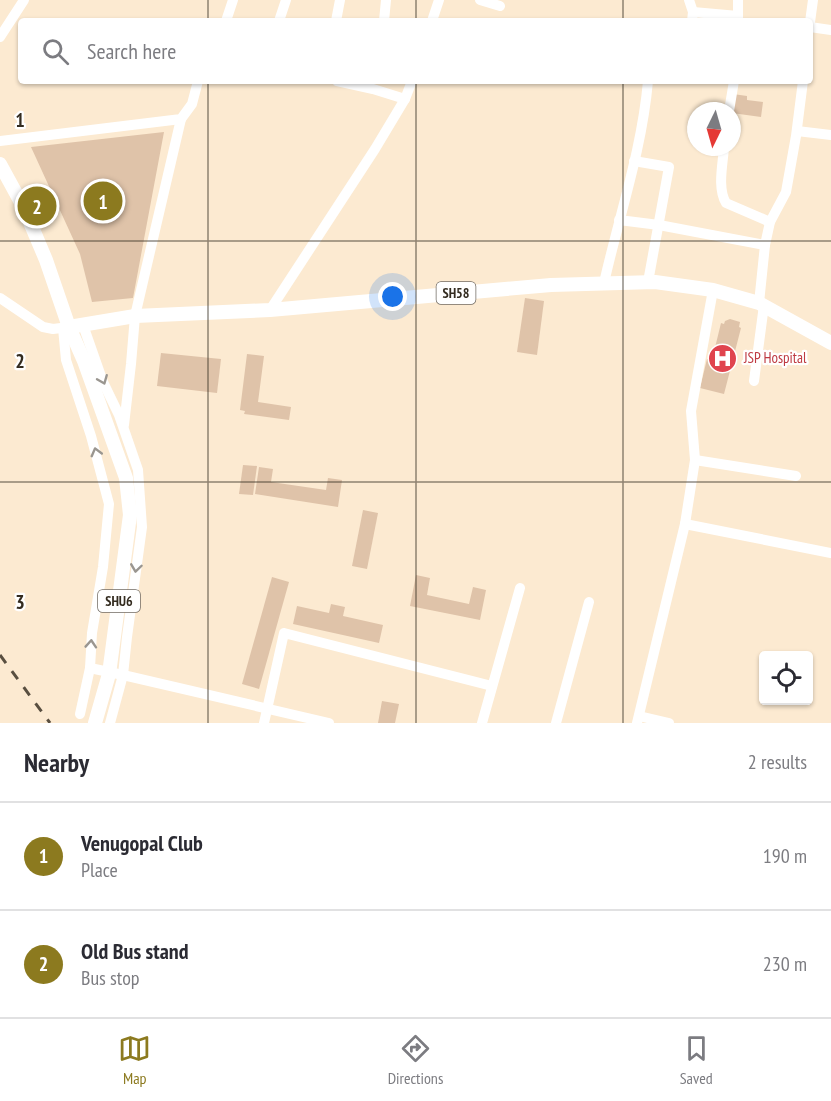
<!DOCTYPE html>
<html lang="en">
<head>
<meta charset="utf-8">
<style>
  body { margin:0; font-family:"PT Sans Narrow",sans-serif; background:#f2f2f3; color:#2b2b33 }
  .controls { position:absolute; right:18px; bottom:18px; display:grid; overflow:hidden; border-radius:6px; box-shadow:0 2px 4px #0004 }
  .controls button { width:54px; height:54px; display:grid; place-items:center; padding:0; border:0; border-bottom:2px solid #e1e1e2; background:#fff; color:#2b2b33; font:30px sans-serif }
  .compass { position:absolute; left:687px; top:102px; width:54px; height:54px; border-radius:50%; background:#fff; box-shadow:0 2px 4px #0004; rotate:185deg }
  .you { position:absolute; left:393px; top:297px; width:21px; height:21px; margin:-15px; border:4px solid #fff; border-radius:50%; background:#1a73e8; box-shadow:0 0 0 9px #1a73e833 }
  .badge { display:grid; place-items:center; width:39px; height:39px; border-radius:50%; background:#8c7a1f; color:#fff; font-size:20px; font-weight:700 }
  .pin { position:absolute; translate:-50% -50%; border:3px solid #fff; box-shadow:0 2px 6px #0006 }
  .list { margin:0; padding:0; list-style:none }
  h2 { display:flex; justify-content:space-between; align-items:center; height:78px; margin:0; padding:0 24px; font-size:26px }
  h2 small { font-size:20px; font-weight:400; color:#7c7c81 }
  .list li { display:grid; grid-template-columns:39px 1fr auto; gap:18px; align-items:center; box-sizing:border-box; height:108px; padding:0 24px; border-top:2px solid #e1e1e2 }
  .list b { display:block; font-size:22px; white-space:nowrap }
  .list p { margin:0; font-size:20px; white-space:nowrap; color:#7c7c81 }
  .list em { font-size:20px; font-style:normal; color:#7c7c81 }
  .icon { flex:none; width:33px; height:33px; fill:none; stroke:currentColor; stroke-width:2; stroke-linecap:round; stroke-linejoin:round }
  .map { position:relative; flex:none; width:831px; height:723px; overflow:hidden }
  .search { position:absolute; background:#fff; box-shadow:0 2px 4px #0004; left:18px; right:18px; top:18px; height:66px; display:flex; align-items:center; gap:15px; box-sizing:border-box; padding:0 21px; border-radius:6px; color:#7c7c81; font-size:22px }
  .sheet { height:294px; background:#fff }
  nav { display:flex; justify-content:space-around; align-items:center; box-sizing:border-box; height:84px; border-top:2px solid #e1e1e2; background:#fff; font-size:16px; color:#7c7c81 }
  nav a { display:grid; justify-items:center; gap:3px }
  nav .on { color:#8c7a1f }
  .map>svg:first-child { display:block }
  .building { fill:#dfc3a9 }
  .lines { fill:none; stroke-linecap:round; stroke-linejoin:round }
  .minor { stroke:#fff; stroke-width:10 }
  .major { stroke:#fff; stroke-width:14 }
  .rail { stroke:#594f40; stroke-width:3; stroke-dasharray:10 10; stroke-linecap:butt }
  .oneway { stroke:#9a9690 }
  .grid { fill:none; stroke:#342c20; stroke-width:1.5; stroke-opacity:0.55 }
  .labels { text-anchor:middle; stroke-width:4.5; stroke-linejoin:round; paint-order:stroke }
  .shield { fill:#fff; stroke:#716b63; stroke-width:1.5 }
  .shield-label { font-size:14px; font-weight:bold; fill:#342c20 }
  .health-label { font-size:15px; fill:#be3a42; stroke:#fff; text-anchor:start }
  .grid-label { font-size:20px; text-anchor:middle; font-weight:bold; fill:#342c20; stroke:#fff; stroke-width:4.5; stroke-linejoin:round; paint-order:stroke }
</style>
</head>
<body>
<div class="map">
<svg width="831" height="723" viewBox="0 0 831 723">
  <rect width="100%" height="100%" fill="#fcead1"/>
  <!-- building -->
  <g class="building">
    <polygon points="733,94 747,96 747,100 763,102 761,117 732,113"/>
    <polygon points="164,132 133,298 92,302 80,254 31,147"/>
    <polygon points="525,298 544,301 537,355 517,352"/>
    <polygon points="730,319 740,322 739,327 741,328 724,394 700,388 707,359 712,360 721,323 724,324 725,321"/>
    <polygon points="161,353 221,359 217,393 157,386"/>
    <polygon points="247,354 264,356 258,402 291,407 289,420 244,414 245,411 240,410"/>
    <polygon points="243,465 257,466 253,495 239,494"/>
    <polygon points="259,467 273,469 271,482 326,490 328,478 342,480 338,507 255,494"/>
    <polygon points="363,510 378,513 367,569 352,566"/>
    <polygon points="416,575 430,578 427,595 469,604 473,587 486,590 480,620 410,606"/>
    <polygon points="272,577 289,582 259,689 242,684"/>
    <polygon points="331,604 345,607 343,616 383,625 379,643 293,624 297,606 329,613"/>
    <polygon points="382,701 399,704 395,723 378,723"/>
  </g>
  <g class="lines">
    <!-- minor -->
    <g class="minor">
      <polyline points="480,0 500,6"/>
      <polyline points="689,0 693,12 692,21"/>
      <polyline points="738,0 738,21"/>
      <polyline points="693,12 738,16"/>
      <polyline points="226,21 233,0"/>
      <polyline points="279,21 286,0"/>
      <polyline points="336,21 340,0"/>
      <polyline points="384,21 386,0"/>
      <polyline points="432,21 439,0"/>
      <polyline points="810,22 813,0"/>
      <polyline points="810,27 831,30"/>
      <polyline points="0,37 24,0"/>
      <polyline points="337,81 373,89 405,99"/>
      <polyline points="729,111 734,81"/>
      <polyline points="797,131 831,135"/>
      <polyline points="0,141 181,119 192,104 198,81"/>
      <path d="M724 147C723 164 717 188 726 203L770 222"/>
      <polyline points="634,161 669,167 648,282"/>
      <polyline points="619,220 659,225 765,245"/>
      <path d="M604 283C619 216 642 150 648 81"/>
      <polyline points="0,298 43,327 53,329 69,327"/>
      <polyline points="759,303 765,245 770,222 786,192 796,136 803,81"/>
      <polyline points="270,310 375,149 405,99 412,81"/>
      <polyline points="83,325 103,382 119,415 138,470 142,527 127,637 123,675 110,723"/>
      <polyline points="63,328 66,360 91,436 109,504 103,567 92,633 90,668 123,675 329,723"/>
      <polyline points="754,381 764,305"/>
      <polyline points="124,425 131,364 135,316 181,119"/>
      <polyline points="695,460 796,476"/>
      <polyline points="685,524 831,553"/>
      <polyline points="80,714 90,668"/>
      <polyline points="639,716 669,723"/>
      <polyline points="264,723 284,633 492,686"/>
      <polyline points="482,723 520,588"/>
      <polyline points="556,723 589,602"/>
      <polyline points="637,723 685,524 695,460 691,411 713,290"/>
    </g>
    <!-- major -->
    <g class="major">
      <polyline points="0,164 24,208 46,260 69,327 84,361 126,478 130,515 109,674 95,723"/>
      <polyline points="69,327 135,316 270,310 551,285 655,282 713,290 759,303 831,343"/>
    </g>
    <!-- rail -->
    <polyline class="rail" points="0,655 50,723"/>
  </g>
  <!-- one-way arrows -->
  <defs><path id="oneway-chevron" d="M-2-3.5L2.5 0L-2 3.5" fill="none" stroke-width="1.6" stroke-linecap="round" stroke-linejoin="round" transform="scale(1.5)"/></defs>
  <g class="oneway">
    <use href="#oneway-chevron" transform="translate(103 380) rotate(68)"/>
    <use href="#oneway-chevron" transform="translate(96 452) rotate(-105)"/>
    <use href="#oneway-chevron" transform="translate(136 568) rotate(98)"/>
    <use href="#oneway-chevron" transform="translate(91 644) rotate(-86)"/>
  </g>
  <!-- grid -->
  <path class="grid" d="M208 0V21M416 0V21M623 0V21M208 81V723M416 81V723M623 81V723M0 241H831M0 482H831"/>
  <!-- icons -->
  <defs>
    <symbol id="hospital-disc" viewBox="-11 -11 22 22"><circle r="9.5" fill="#e0444e" stroke="#fff"/><path d="M-5-5h3v3.5h4V-5h3V5h-3V1.5h-4V5h-3Z" fill="#fff"/></symbol>
  </defs>
  <g fill-rule="evenodd">
    <use href="#hospital-disc" x="706" y="342" width="33" height="33"/>
  </g>
  <g class="labels">
    <!-- shield labels -->
    <g class="shield">
      <rect x="436.5" y="282" width="39" height="22" rx="4.5"/>
      <rect x="98" y="590" width="42" height="22" rx="4.5"/>
    </g>
    <g class="shield-label">
      <text x="456" y="298">SH58</text>
      <text x="119" y="606">SHU6</text>
    </g>
    <!-- health labels -->
    <g class="health-label">
      <text x="744" y="363">JSP Hospital</text>
    </g>
  </g>
  <g class="grid-label">
    <text x="20" y="127">1</text>
    <text x="20" y="368">2</text>
    <text x="20" y="609">3</text>
  </g>
</svg>
<div class="controls">
<button><svg class="icon" aria-label="locate" viewBox="0 0 24 24"><circle cx="12" cy="12" r="6"/><path d="M12 2v4M12 18v4M2 12h4M18 12h4"/></svg></button>
</div>
<svg class="compass" viewBox="-18 -18 36 36"><path d="M0-13l5 13h-10z" fill="#e53935"/><path d="M0 13l5-13h-10z" fill="#7c7c81"/></svg>
<div class="you"></div>
<div class="pin badge" style="left:103px;top:201px">1</div>
<div class="pin badge" style="left:37px;top:206px">2</div>
<div class="search"><svg class="icon" aria-label="search" viewBox="0 0 24 24"><circle cx="10" cy="10" r="6"/><path d="M15 15l6 6"/></svg>Search here</div>
</div>
<section class="sheet">
<h2>Nearby<small>2 results</small></h2>
<ul class="list">
<li><span class="badge">1</span><div><b>Venugopal Club</b><p>Place</p></div><em>190 m</em></li>
<li><span class="badge">2</span><div><b>Old Bus stand</b><p>Bus stop</p></div><em>230 m</em></li>
</ul>
</section>
<nav>
<a class="on"><svg class="icon" aria-label="map" viewBox="0 0 24 24"><path d="M3 6l6-2 6 2 6-2v14l-6 2-6-2-6 2zM9 4v14M15 6v14"/></svg>Map</a>
<a><svg class="icon" aria-label="directions" viewBox="0 0 24 24"><path d="M12 3l9 9-9 9-9-9zM9 14v-3h6M13 9l2 2-2 2"/></svg>Directions</a>
<a><svg class="icon" aria-label="saved" viewBox="0 0 24 24"><path d="M7 4h10v16l-5-4-5 4z"/></svg>Saved</a>
</nav>
</body>
</html>
